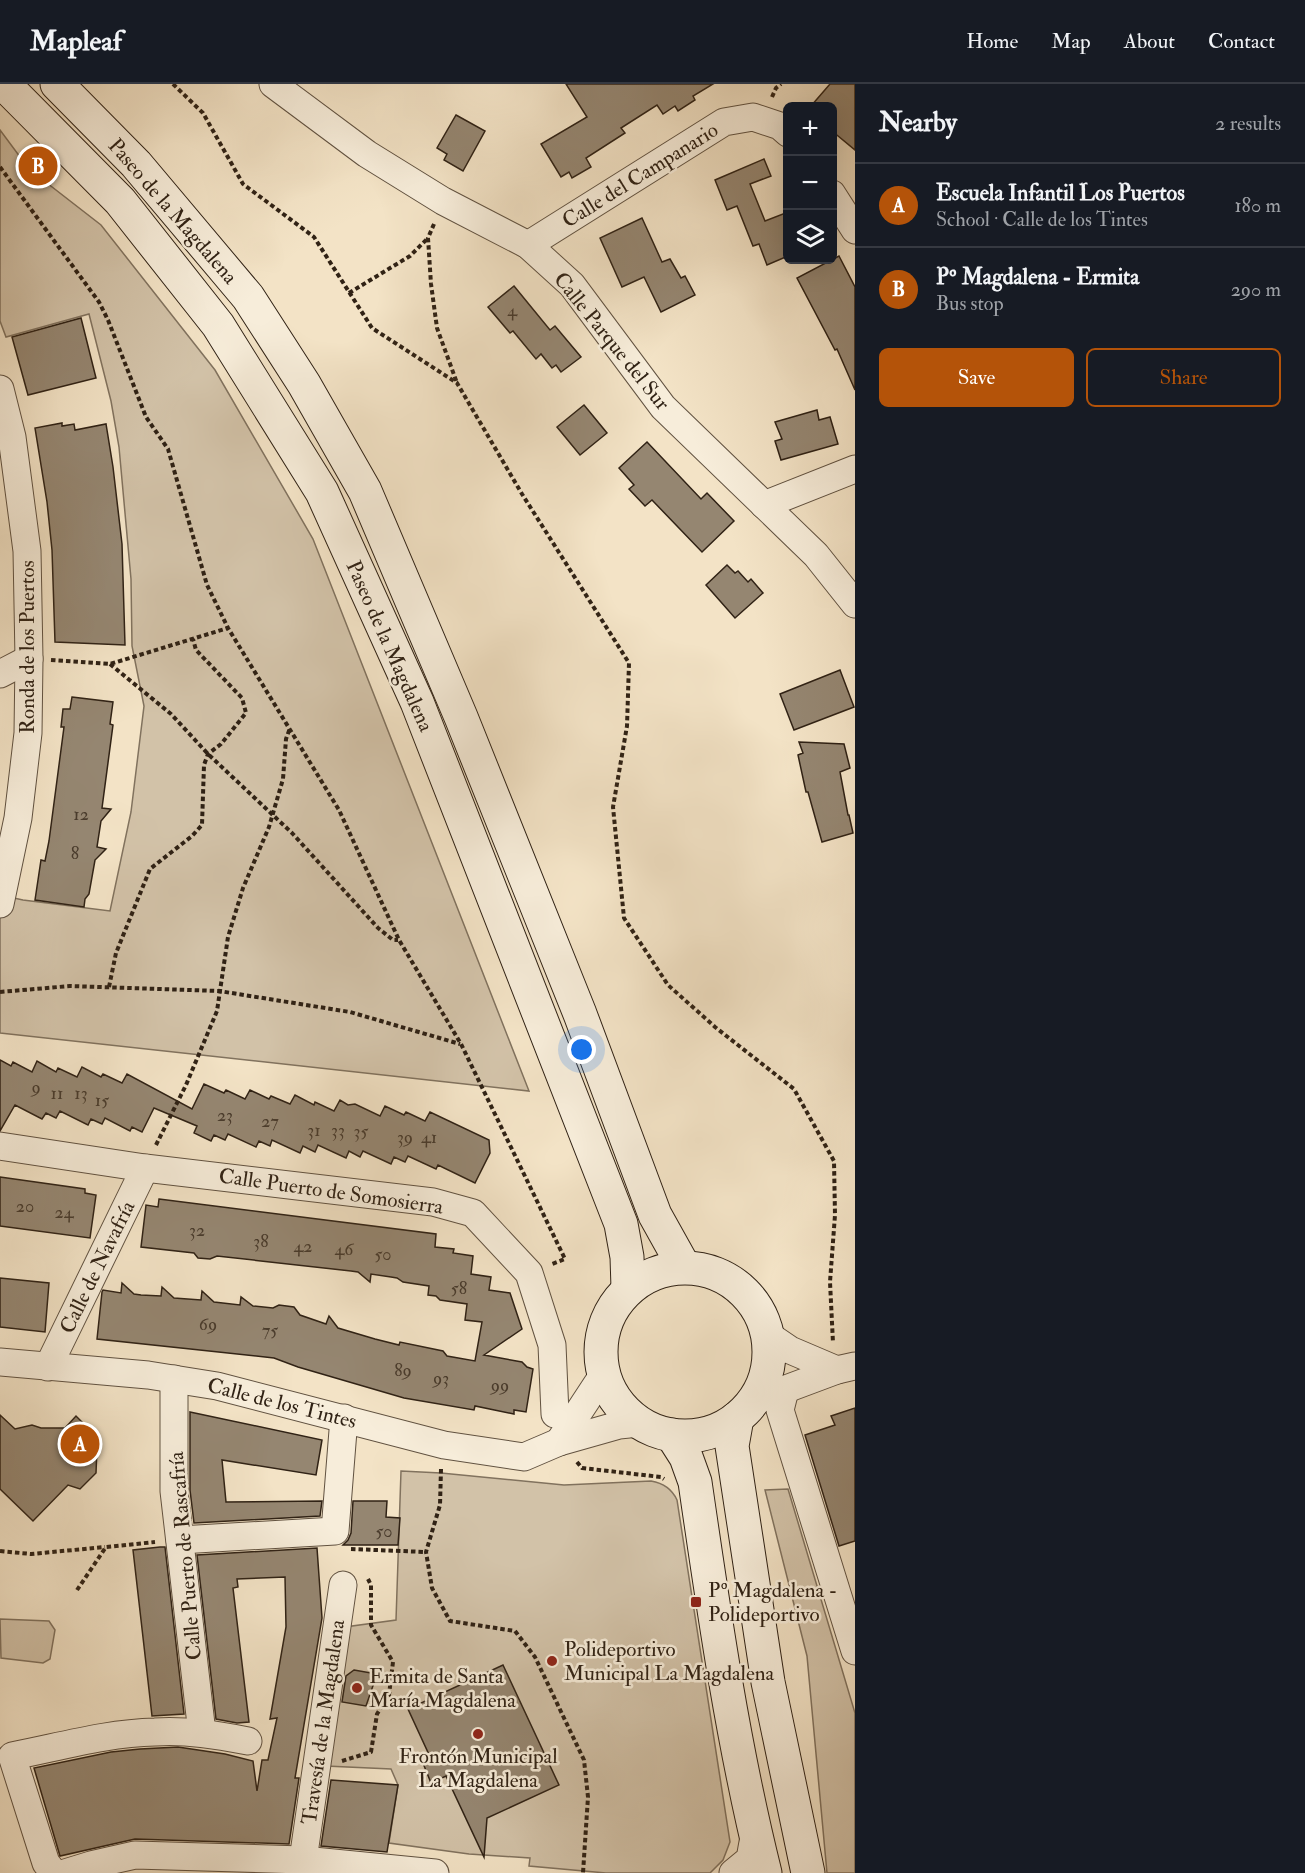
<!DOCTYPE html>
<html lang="en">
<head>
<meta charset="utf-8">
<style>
  body { margin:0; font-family:"IM FELL Double Pica",serif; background:#242831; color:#f1f3f6 }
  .controls { position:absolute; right:18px; top:18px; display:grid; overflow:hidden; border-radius:9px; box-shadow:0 6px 24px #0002 }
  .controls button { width:54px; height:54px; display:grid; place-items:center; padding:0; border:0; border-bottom:2px solid #363941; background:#171b24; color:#f1f3f6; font:30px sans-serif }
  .you { position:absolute; left:582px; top:966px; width:21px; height:21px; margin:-15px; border:4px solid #fff; border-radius:50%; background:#1a73e8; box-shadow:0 0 0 9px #1a73e833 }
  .badge { display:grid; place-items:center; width:39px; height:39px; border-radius:50%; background:#b45309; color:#fff; font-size:20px; font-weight:700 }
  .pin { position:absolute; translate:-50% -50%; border:3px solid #fff; box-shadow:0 2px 6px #0006 }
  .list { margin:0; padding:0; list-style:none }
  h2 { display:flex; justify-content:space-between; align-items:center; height:78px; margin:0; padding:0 24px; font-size:26px }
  h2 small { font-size:20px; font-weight:400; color:#9ea1a6 }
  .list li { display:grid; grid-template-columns:39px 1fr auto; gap:18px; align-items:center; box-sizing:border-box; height:84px; padding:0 24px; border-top:2px solid #363941 }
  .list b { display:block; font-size:22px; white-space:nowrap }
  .list p { margin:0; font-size:20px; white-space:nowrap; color:#9ea1a6 }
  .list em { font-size:20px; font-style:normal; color:#9ea1a6 }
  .actions { display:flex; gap:12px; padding:18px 24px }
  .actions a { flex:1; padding:14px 0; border:2px solid #b45309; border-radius:9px; text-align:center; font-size:21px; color:#b45309 }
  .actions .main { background:#b45309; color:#fff }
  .icon { flex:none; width:33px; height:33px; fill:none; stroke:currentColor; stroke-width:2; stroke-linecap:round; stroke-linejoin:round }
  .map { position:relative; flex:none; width:855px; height:1789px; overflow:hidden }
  header { display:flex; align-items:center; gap:36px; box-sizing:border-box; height:84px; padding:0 30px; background:#171b24; border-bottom:2px solid #363941 }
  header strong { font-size:28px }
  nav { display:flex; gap:33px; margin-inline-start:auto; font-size:21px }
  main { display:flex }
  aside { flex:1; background:#171b24 }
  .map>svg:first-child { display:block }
  .green { fill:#d2c2a8; stroke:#81725e; stroke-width:1.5 }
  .building { fill:#958671; stroke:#302215; stroke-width:1.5 }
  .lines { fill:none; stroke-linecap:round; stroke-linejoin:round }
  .minor-casing { stroke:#615241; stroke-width:29 }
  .secondary-casing { stroke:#302215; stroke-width:35 }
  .path { stroke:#302215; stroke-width:4; stroke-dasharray:4.5 3; stroke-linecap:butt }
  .minor { stroke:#f7edda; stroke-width:27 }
  .secondary { stroke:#f7edda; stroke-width:33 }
  .poi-dot { fill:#8f2418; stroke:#f7edda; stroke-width:2 }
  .labels { text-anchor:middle; stroke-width:5; stroke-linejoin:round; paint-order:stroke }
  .number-label { font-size:18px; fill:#493b2c }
  .street-label { font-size:21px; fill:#302215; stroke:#f7edda }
  .poi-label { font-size:21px; fill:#302215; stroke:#f7edda; text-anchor:start }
</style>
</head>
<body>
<header>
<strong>Mapleaf</strong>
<nav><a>Home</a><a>Map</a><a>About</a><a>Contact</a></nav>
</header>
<main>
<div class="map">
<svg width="855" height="1789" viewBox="0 0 855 1789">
  <rect width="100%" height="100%" fill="#f3e3c6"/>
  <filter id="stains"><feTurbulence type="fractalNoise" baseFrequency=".00333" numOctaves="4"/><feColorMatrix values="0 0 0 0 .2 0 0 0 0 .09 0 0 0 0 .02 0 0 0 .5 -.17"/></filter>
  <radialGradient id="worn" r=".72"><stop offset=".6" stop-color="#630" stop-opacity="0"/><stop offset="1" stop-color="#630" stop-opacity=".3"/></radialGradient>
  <!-- green -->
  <g class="green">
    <polygon points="0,46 29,85 101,141 215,286 313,455 529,1007 0,949 0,811 23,816 110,827 131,728 144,622 132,562 131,495 119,363 111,317 89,230 6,253 0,237"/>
    <path d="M401 1387 441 1389 564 1401 651 1397C663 1399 672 1405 677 1416L730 1758 723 1776 710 1789H606L529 1782 530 1774 469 1770 389 1759 398 1701 391 1685 326 1682 345 1543 396 1536Z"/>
    <polygon points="788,1405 855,1629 855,1789 827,1789 807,1572 765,1406"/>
    <polygon points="0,1535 49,1537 55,1546 50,1575 43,1579 1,1574"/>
  </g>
  <!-- building -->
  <g class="building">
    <polygon points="566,0 713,0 693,12 695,16 678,27 675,22 663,30 657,21 621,44 625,49 586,74 591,83 572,94 569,88 561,93 541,60 587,33"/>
    <polygon points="830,0 855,0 855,66 832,47 832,22 811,22"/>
    <polygon points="456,31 485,47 463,87 444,76 447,70 437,64"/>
    <polygon points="764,75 771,92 750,100 765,137 788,128 788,172 767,181 759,160 753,162 737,122 727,126 715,96"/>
    <polygon points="642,134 662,178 670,175 681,194 685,192 695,211 661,228 644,193 622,203 600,154"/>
    <polygon points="839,172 855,203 855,306 837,265 835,266 797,194"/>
    <polygon points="514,202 550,246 555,242 581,273 561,288 556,281 552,284 541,270 536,275 513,247 510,249 488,223"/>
    <polygon points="81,234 96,294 28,311 12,253"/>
    <polygon points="584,321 607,349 580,371 557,343"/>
    <polygon points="817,326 819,336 830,333 838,360 781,376 775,357 782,355 775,338"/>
    <polygon points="62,339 62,342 74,340 75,346 106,340 113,383 122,460 125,561 55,558 52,466 47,418 35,344"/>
    <polygon points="647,358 701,415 707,409 734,437 702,468 652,416 645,422 629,405 634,401 619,384"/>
    <polygon points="727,481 735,489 738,487 748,498 751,495 763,509 735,534 706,501"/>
    <polygon points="840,586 854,623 794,646 780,610"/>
    <polygon points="72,613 113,618 110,640 113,641 102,724 111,725 101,737 97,763 106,765 95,776 89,810 85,815 84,823 35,816 41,776 45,777 49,757 64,643 61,643 63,625 70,625"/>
    <polygon points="799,658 844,660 850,684 840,688 848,731 849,731 853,749 822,758 808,708 806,708 798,671 803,669"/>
    <polygon points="0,976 11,982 13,978 32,988 37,977 56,988 58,984 77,993 82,983 101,993 103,990 122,999 127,990 192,1025 204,1000 224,1009 226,1006 245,1015 250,1006 269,1015 271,1012 290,1020 295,1011 314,1021 315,1018 334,1027 340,1016 348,1021 355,1020 380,1032 385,1022 404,1031 406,1028 425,1037 430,1028 489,1056 490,1069 475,1099 438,1081 436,1085 408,1072 405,1078 394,1073 391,1080 363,1067 360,1073 349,1067 346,1074 318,1061 315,1068 303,1062 300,1069 272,1056 270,1062 259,1057 256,1063 228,1050 225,1056 214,1051 211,1057 194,1049 197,1042 154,1024 142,1048 132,1043 130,1047 105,1034 102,1040 91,1035 88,1041 60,1027 56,1034 46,1029 42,1035 15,1021 0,1047"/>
    <polygon points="0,1093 85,1105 85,1109 96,1111 90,1154 0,1142"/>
    <polygon points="159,1115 436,1150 435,1163 454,1165 453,1169 473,1172 471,1190 491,1193 489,1206 510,1209 522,1245 484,1271 522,1278 527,1283 533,1285 526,1328 514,1326 514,1330 475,1322 474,1326 404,1314 298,1283 274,1274 97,1255 102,1208 103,1206 121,1209 122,1199 134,1210 141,1211 161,1212 162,1203 174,1214 201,1216 202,1207 214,1218 240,1221 241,1213 253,1222 273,1224 279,1221 294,1223 300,1231 326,1240 329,1232 338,1244 375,1255 399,1261 400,1258 443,1267 447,1272 475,1277 482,1238 465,1236 467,1220 440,1216 436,1212 428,1211 429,1202 403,1198 397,1194 391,1193 371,1190 370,1198 358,1188 351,1187 217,1172 210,1175 198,1174 194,1169 141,1163 146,1121 158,1123"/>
    <polygon points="0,1194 49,1199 45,1248 0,1243"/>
    <polygon points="855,1324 855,1457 839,1462 805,1351 835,1341 831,1332"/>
    <polygon points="190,1328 322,1356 316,1391 222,1376 226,1418 322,1417 320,1432 194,1439 190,1406"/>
    <polygon points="0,1331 15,1345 32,1341 41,1344 65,1344 76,1332 93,1349 90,1352 97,1364 96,1389 80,1405 68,1401 33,1437 0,1405"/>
    <polygon points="353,1417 387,1417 386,1433 400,1434 398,1461 343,1461 348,1456 351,1449"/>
    <polygon points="160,1463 165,1463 184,1630 152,1632 133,1466"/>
    <polygon points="317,1464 322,1534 295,1694 299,1694 289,1760 135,1755 60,1772 34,1684 111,1668 140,1665 178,1663 225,1670 253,1677 257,1707 262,1676 268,1676 277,1634 270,1635 286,1543 285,1493 237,1495 238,1503 233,1504 249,1638 237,1639 216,1635 197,1471"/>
    <polygon points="503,1581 559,1701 487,1734 484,1773 446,1692 431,1699 423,1679 431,1675 408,1625"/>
    <polygon points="354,1586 377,1590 366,1622 342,1618 346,1592"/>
    <polygon points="331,1696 398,1701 387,1768 321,1762"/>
  </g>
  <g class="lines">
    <defs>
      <g id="minor">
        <polyline points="273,0 367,70 443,117 528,161 572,201 663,323 816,471 855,520"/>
        <polyline points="832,110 855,146"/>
        <polyline points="528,161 724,38 753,33 780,42 788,49"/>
        <polyline points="0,305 12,353 27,467 29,575 28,649 18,734 0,820"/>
        <polyline points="764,421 855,385"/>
        <polyline points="0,590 29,575"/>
        <polyline points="0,1062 145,1084 433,1118 473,1129 529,1189 552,1261 555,1330"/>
        <polyline points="768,1251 790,1266 837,1286"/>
        <polyline points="0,1278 148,1291 217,1302 444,1361 524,1373 559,1358 619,1341 639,1339"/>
        <polyline points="48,1283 145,1084"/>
        <polyline points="174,1295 174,1407 202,1649"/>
        <polyline points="785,1306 780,1326 855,1567"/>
        <polyline points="754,1317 837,1286 855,1282"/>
        <polyline points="559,1358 603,1291"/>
        <polyline points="180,1456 335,1447 344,1334"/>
        <polyline points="303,1776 343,1501"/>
        <path d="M54 1789 46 1779 12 1672C59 1663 107 1649 155 1648 187 1646 217 1651 248 1657"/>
        <polyline points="65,1789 91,1781 135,1771 303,1776 435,1789"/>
        <polyline points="733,1789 750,1775 755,1747"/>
      </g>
      <g id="secondary">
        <polyline points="4,0 120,117 218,241 322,408 417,618 621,1140 627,1173 628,1204"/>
        <polyline points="57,0 136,80 248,213 304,300 365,407 461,633 580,930 655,1131 684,1183"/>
        <circle cx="685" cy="1268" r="84"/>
        <polyline points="737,1334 732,1362 768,1598 808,1789"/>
        <path d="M672 1351 686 1373 695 1398C714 1529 733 1661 765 1789"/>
      </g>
    </defs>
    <!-- minor casing -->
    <use href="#minor" class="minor-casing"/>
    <!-- secondary casing -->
    <use href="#secondary" class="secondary-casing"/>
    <!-- path -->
    <g class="path">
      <polyline points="173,0 203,29 243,100 314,153 372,244 457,299 522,410 629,579 627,642 613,723 624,834 668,901 715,943 794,1005 834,1077 835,1131 830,1198 833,1259"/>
      <polyline points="772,13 776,4 781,0"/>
      <polyline points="0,83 99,218 108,236 146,333 168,365 207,501 228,544 339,726 399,856 461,960 565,1175 552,1180"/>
      <polyline points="434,140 428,154 431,200 437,244 457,299"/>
      <polyline points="349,209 410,172 427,155"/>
      <polyline points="51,576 110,580 228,544"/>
      <polyline points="110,580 171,630 208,670 292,749 378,844 393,856 398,856"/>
      <polyline points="109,903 116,869 150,785 192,752 202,741 204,681 208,670 221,660 246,629 242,614 196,566 193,555"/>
      <polyline points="0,908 70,902 219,907 350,928 460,960"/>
      <polyline points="156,1061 186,1001 217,927 228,853 243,804 269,743 283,695 286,655 290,644"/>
      <polyline points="577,1378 582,1384 661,1393 664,1395"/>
      <polyline points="441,1385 440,1421 426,1468 432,1504 450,1537 515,1547 535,1573 584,1676 588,1713 583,1789"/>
      <polyline points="351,1465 426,1468"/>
      <polyline points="0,1467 31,1470 105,1463"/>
      <polyline points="77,1506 106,1463 155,1458"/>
      <polyline points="342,1677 371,1668 377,1630 389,1611 393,1578 371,1541 371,1501 368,1495"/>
    </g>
    <!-- minor -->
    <use href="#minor" class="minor"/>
    <!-- secondary -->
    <use href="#secondary" class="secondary"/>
  </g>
  <!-- markers -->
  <g class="poi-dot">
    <rect x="690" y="1512" width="12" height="12" rx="3"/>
    <circle cx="552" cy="1577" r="6"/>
    <circle cx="357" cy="1604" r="6"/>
    <circle cx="478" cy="1650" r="6"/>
  </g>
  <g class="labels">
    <!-- number labels -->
    <g class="number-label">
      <text x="512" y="232">4</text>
      <text x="81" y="736">12</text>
      <text x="75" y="775">8</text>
      <text x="36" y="1009">9</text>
      <text x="57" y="1015">11</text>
      <text x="81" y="1015">13</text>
      <text x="102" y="1022">15</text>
      <text x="225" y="1037">23</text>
      <text x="270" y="1043">27</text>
      <text x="314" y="1052">31</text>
      <text x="338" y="1052">33</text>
      <text x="361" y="1053">35</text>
      <text x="405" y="1059">39</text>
      <text x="429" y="1059">41</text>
      <text x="25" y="1128">20</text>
      <text x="64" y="1134">24</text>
      <text x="197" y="1152">32</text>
      <text x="261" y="1163">38</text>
      <text x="303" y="1168">42</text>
      <text x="344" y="1171">46</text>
      <text x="383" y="1176">50</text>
      <text x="459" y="1210">58</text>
      <text x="208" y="1246">69</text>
      <text x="270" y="1252">75</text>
      <text x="403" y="1292">89</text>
      <text x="441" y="1300">93</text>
      <text x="500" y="1307">99</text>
      <text x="384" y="1453">50</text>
    </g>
    <!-- street labels -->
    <g class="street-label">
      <text transform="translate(640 91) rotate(-32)" y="7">Calle del Campanario</text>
      <text transform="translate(173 127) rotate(49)" y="7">Paseo de la Magdalena</text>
      <text transform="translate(612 257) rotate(51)" y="7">Calle Parque del Sur</text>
      <text transform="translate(390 562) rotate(66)" y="7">Paseo de la Magdalena</text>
      <text transform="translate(27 563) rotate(-90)" y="7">Ronda de los Puertos</text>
      <text transform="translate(331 1107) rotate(8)" y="7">Calle Puerto de Somosierra</text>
      <text transform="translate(97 1183) rotate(-64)" y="7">Calle de Navafría</text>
      <text transform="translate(282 1319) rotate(14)" y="7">Calle de los Tintes</text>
      <text transform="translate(185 1472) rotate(-95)" y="7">Calle Puerto de Rascafría</text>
      <text transform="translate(323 1638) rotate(-82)" y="7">Travesía de la Magdalena</text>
    </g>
    <!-- poi labels -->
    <g class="poi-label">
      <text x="708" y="1513">Pº Magdalena -<tspan x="708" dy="24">Polideportivo</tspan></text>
      <text x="564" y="1572">Polideportivo<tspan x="564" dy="24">Municipal La Magdalena</tspan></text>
      <text x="369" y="1599">Ermita de Santa<tspan x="369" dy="24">María Magdalena</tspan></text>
      <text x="478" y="1679" text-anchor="middle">Frontón Municipal<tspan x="478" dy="24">La Magdalena</tspan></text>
    </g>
  </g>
  <rect width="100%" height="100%" filter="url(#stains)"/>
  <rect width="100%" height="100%" fill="url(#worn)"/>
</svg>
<div class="controls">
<button>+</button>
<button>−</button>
<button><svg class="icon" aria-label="layers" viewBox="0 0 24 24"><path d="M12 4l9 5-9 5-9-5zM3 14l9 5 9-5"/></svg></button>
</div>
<div class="you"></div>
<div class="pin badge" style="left:80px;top:1360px">A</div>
<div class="pin badge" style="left:38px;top:82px">B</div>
</div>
<aside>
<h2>Nearby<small>2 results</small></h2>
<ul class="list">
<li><span class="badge">A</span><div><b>Escuela Infantil Los Puertos</b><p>School · Calle de los Tintes</p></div><em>180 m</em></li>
<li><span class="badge">B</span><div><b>Pº Magdalena - Ermita</b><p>Bus stop</p></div><em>290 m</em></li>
</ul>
<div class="actions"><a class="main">Save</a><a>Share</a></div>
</aside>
</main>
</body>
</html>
